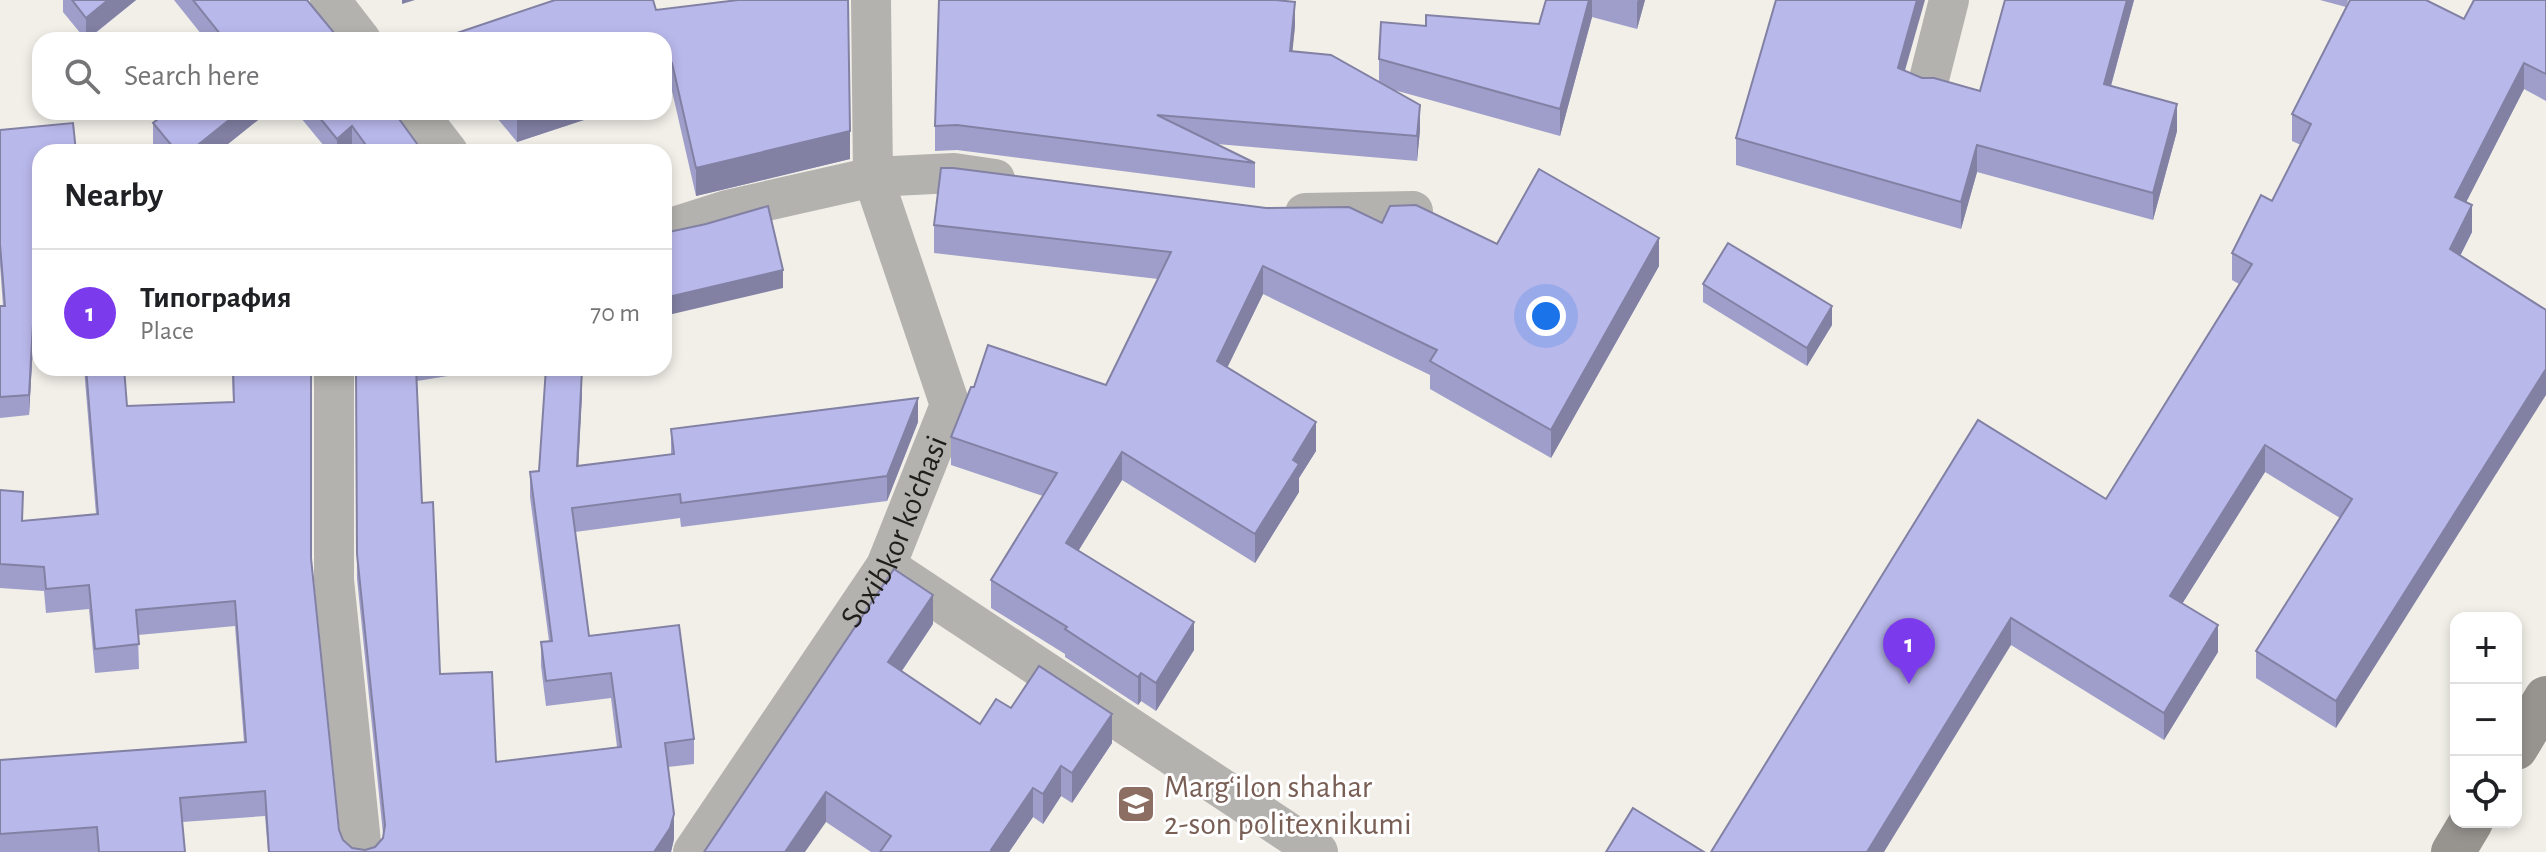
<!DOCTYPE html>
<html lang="en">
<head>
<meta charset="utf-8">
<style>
  body { margin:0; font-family:"Alegreya Sans",sans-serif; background:#f6f6f6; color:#202124 }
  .controls { position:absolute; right:24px; bottom:24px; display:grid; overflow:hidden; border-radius:16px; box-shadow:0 4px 12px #0003 }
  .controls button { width:72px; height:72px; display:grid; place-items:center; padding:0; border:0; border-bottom:2px solid #e0e0e0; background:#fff; color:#202124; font:40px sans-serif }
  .you { position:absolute; left:1546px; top:316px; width:28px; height:28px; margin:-20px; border:6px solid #fff; border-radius:50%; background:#1a73e8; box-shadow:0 0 0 12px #1a73e833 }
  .badge { display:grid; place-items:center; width:52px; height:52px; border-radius:50%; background:#7c3aed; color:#fff; font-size:26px; font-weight:700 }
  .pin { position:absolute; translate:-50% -66px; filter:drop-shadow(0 2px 4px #0008) }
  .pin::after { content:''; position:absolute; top:42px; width:28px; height:24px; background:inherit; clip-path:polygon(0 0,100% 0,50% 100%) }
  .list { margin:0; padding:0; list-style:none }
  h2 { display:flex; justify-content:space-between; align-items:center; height:104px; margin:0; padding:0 32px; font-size:34px }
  h2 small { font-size:26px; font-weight:400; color:#757577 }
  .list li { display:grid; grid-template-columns:52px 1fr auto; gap:24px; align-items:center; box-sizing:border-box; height:128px; padding:0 32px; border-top:2px solid #e0e0e0 }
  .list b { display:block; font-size:30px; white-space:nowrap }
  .list p { margin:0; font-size:26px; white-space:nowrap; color:#757577 }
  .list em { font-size:26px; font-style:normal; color:#757577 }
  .icon { flex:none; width:44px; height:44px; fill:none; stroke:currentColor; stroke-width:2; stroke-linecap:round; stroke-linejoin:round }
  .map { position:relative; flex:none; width:2546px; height:852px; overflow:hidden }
  .search { position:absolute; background:#fff; box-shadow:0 4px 12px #0003; left:32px; top:32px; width:640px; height:88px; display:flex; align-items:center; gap:20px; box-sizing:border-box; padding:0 28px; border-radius:24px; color:#757577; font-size:30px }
  .panel { position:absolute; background:#fff; box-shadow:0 4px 12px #0003; left:32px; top:144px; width:640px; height:232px; border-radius:24px }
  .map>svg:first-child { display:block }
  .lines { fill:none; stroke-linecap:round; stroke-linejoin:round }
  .minor { stroke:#b4b2af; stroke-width:40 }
  .secondary { stroke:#979490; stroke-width:44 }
  .wall { fill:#9f9eca }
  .shaded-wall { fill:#8281a4 }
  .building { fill:#b9b8eb; stroke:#8281a4; stroke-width:2 }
  .labels { text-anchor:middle; stroke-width:6; stroke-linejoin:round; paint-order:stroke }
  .street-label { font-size:32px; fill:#1f1e1b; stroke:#fff }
  .education-label { font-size:32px; fill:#785e54; stroke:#fff; text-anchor:start }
</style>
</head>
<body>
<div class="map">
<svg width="2546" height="852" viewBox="0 0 2546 852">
  <rect width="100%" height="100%" fill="#f1efe8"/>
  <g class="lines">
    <!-- minor -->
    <g class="minor">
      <polyline points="330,0 361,40"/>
      <polyline points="1928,83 1949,0"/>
      <polyline points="417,112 448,152"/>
      <polyline points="1305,213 1413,211"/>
      <polyline points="664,230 727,210 873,177 954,173 995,179"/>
      <polyline points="334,368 334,580 362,852"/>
      <polyline points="886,566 1318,852"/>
      <path id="s1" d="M693 852 886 566 950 405 873 177 871 0"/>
    </g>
    <!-- secondary -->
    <g class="secondary">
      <polyline points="2516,748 2546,698"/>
      <polyline points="2453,852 2471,822"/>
    </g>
  </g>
  <!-- wall -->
  <g class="wall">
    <polygon points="63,0 136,0 87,40 86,40 63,12"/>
    <polygon points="174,0 307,0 340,40 206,40"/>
    <polygon points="1546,0 1645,0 1637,29 1592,17 1560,136 1394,90 1420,130 1417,161 1217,144 1255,163 1255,188 957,150 935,151 935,126 1295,26 1292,51 1379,81 1379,59 1426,26 1539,24"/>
    <polygon points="2005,0 2134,0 2111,86 2177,131 2153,220 1977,172 1961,229 1736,165 1736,138 1905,71 1922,78 1980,91"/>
    <polygon points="2320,0 2348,0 2346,7"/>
    <polygon points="2546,0 2546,101 2524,89 2466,202 2472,232 2460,256 2336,728 2256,678 2256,651 2340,518 2265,472 2182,604 2218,652 2164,740 2011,645 1711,852 2106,499 2239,284 2232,280 2232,253 2272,201 2301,145 2292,141 2292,114 2464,19"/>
    <polygon points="656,10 850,159 696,196 672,91 664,94 664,40 451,40 451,35"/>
    <polygon points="167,112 268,112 218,152 158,152 153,146 153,123"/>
    <polygon points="296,112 394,112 423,152 354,152 352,150 350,152 329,152"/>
    <polygon points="492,112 608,112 517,142"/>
    <polygon points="0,130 40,152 40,256 38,256 29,415 0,418 0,306 3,306 0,264"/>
    <polygon points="1382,223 1497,244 1659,266 1551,458 1430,389 1430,375 1263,294 1227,367 1316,451 1299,478 1299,492 1255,563 1122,480 1078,551 1194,650 1156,711 1141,701 1138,705 1065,657 1065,654 991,608 991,580 1043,496 951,465 951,437 1106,385 1158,279 934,253 934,225"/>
    <polygon points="1703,284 1832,325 1807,366 1703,302"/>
    <polygon points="84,368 124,368 127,406 233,402 232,368 311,368 311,558 339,830 343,840 352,848 365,850 375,847 383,838 383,834 357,579 356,368 497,368 417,381 422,503 440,674 496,762 617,747 611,698 546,706 541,666 541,642 549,641 530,497 530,472 539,471 582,395 578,466 671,454 671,429 918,422 887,501 681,527 680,518 575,532 589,636 694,739 694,764 668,767 674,839 671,852 268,852 265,816 182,822 185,852 0,852 0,760 244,742 235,626 138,635 139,669 95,673 89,609 46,613 44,591 0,588 0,490 23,521 96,514"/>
    <polygon points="933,624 902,671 980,724 1011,708 1112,743 1072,803 1061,796 1043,824 1033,817 1009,852 871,852 826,822 704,852"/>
  </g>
  <!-- shaded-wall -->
  <g class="shaded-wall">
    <polygon points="108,0 136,0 86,40 86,18"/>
    <polygon points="402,0 415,0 402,4"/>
    <polygon points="1589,0 1592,0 1592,17 1560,136 1560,109"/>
    <polygon points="1638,0 1645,0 1637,29 1637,2"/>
    <polygon points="1917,0 1925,0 1898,95 1898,68"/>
    <polygon points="2127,0 2134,0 2104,111 2104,84"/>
    <polygon points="1295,2 1295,26 1290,76 1290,51"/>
    <polygon points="672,63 672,91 664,94 664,66"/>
    <polygon points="2524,63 2524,89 2455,224 2455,197"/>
    <polygon points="2177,104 2177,131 2153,220 2153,193"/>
    <polygon points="1420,105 1420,130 1417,161 1417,136"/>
    <polygon points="239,112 268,112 218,152 189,152"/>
    <polygon points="523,112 608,112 517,142 517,114"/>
    <polygon points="352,126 352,150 350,152 337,152 337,139"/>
    <polygon points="850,131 850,159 696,196 696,168"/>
    <polygon points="1977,145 1977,172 1961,229 1961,202"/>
    <polygon points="2472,205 2472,232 2450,276 2450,249"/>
    <polygon points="38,235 38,256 29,415 29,395"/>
    <polygon points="1659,238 1659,266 1551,458 1551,430"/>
    <polygon points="1263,266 1263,294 1217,389 1217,361"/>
    <polygon points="783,270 783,288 664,316 664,298"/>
    <polygon points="1832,306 1832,325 1807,366 1807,348"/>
    <polygon points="2546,369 2546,395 2336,728 2336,701"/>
    <polygon points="582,370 582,395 577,491 577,466"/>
    <polygon points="918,398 918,422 887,501 887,476"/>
    <polygon points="1316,422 1316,451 1299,478 1299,492 1255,563 1255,534 1293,460"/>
    <polygon points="2265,445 2265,472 2170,623 2170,596"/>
    <polygon points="1122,452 1122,480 1066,571 1066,543"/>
    <polygon points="933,595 933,624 888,691 888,662"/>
    <polygon points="2011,618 2011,645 1884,852 1867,852"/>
    <polygon points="1194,622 1194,650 1156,711 1156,683"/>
    <polygon points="2218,625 2218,652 2164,740 2164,713"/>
    <polygon points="1141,673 1141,701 1138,705 1138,677"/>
    <polygon points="1112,714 1112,743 1072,803 1072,773"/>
    <polygon points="1061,766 1061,796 1043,824 1043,794"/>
    <polygon points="1033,788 1033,817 1009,852 991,852 991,850"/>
    <polygon points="826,792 826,822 805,852 785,852"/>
    <polygon points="674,814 674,839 671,852 654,852"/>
  </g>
  <!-- building -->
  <g class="building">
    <polygon points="72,0 108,0 86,18"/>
    <polygon points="193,0 307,0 340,40 225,40"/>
    <polygon points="555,0 653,0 656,10 738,0 848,0 850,131 696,168 672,63 664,66 664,40 455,40 451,35"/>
    <polygon points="939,0 1276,0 1295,2 1290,51 1331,55 1420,105 1417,136 1157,115 1255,163 957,125 935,126"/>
    <polygon points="1546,0 1589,0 1560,109 1379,59 1381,22 1426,26 1426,15 1539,24"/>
    <polygon points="1776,0 1917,0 1898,68 1922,78 1934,78 1980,91 2005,0 2127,0 2104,84 2177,104 2153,193 1977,145 1961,202 1736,138"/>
    <polygon points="2350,0 2426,0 2464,19 2474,0 2546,0 2546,74 2524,63 2455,197 2472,205 2450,249 2546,310 2546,369 2336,701 2256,651 2352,499 2265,445 2170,596 2218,625 2164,713 2011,618 1867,852 1711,852 1978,420 2106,499 2252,264 2232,253 2261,195 2272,201 2311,124 2292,114"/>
    <polygon points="167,112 239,112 189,152 177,152 153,123"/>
    <polygon points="315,112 394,112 423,152 371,152 352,126 337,139"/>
    <polygon points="73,123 76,152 40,152 40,235 38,235 29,395 0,397 0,306 5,306 0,244 0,130"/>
    <polygon points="941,168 953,168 1266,208 1349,207 1382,223 1390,206 1416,205 1497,244 1539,169 1659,238 1551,430 1430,361 1437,350 1263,266 1217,361 1316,422 1293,460 1299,464 1255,534 1122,452 1066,543 1194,622 1156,683 1141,673 1138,677 1065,629 1067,627 991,580 1057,473 951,437 971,387 974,387 988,345 1106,385 1171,252 934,225"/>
    <polygon points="768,206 783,270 664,298 664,233 706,224"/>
    <polygon points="1728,243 1832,306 1807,348 1703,284"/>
    <polygon points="86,368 124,368 127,406 234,402 233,368 311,368 311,558 339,830 343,840 352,848 365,850 375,847 383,838 385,825 357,554 356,368 416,368 422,503 433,502 440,674 492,672 496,762 621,747 611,673 546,681 541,642 552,641 530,472 539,471 546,368 581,368 582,370 577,466 674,454 671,429 918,398 887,476 681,503 680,494 572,508 589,636 679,625 694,739 665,743 674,814 670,828 654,852 269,852 265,791 180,798 185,852 99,852 97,827 0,834 0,760 246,742 235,601 136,610 139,644 95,649 89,585 46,589 44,567 0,564 0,490 23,492 22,521 98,514"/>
    <polygon points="894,569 933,595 888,662 980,724 996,699 1011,708 1039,666 1112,714 1072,773 1061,766 1043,794 1033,788 991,850 994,852 880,852 891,836 826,792 785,852 704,852"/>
    <polygon points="1633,808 1704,852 1606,852"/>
  </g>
  <!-- icons -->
  <defs>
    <symbol id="university-square" viewBox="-11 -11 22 22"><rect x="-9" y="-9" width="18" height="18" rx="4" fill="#8d6e63" stroke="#fff"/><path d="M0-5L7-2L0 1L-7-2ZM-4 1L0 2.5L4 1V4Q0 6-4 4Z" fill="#fff"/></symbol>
  </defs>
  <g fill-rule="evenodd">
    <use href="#university-square" x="1114" y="782" width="44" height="44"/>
  </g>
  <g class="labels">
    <!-- street labels -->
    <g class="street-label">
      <text dy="11" stroke="none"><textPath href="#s1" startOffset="380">Soxibkor ko'chasi</textPath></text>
    </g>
    <!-- education labels -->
    <g class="education-label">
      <text x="1164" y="797">Margʻilon shahar<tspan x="1164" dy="37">2-son politexnikumi</tspan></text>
    </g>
  </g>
</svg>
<div class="controls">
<button>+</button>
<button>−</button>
<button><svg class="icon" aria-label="locate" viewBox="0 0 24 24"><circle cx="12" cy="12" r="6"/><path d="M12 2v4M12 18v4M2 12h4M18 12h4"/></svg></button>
</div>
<div class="you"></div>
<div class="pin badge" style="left:1909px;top:684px">1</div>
<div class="search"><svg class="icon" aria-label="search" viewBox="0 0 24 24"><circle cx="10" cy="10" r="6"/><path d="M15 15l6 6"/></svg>Search here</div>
<section class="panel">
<h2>Nearby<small></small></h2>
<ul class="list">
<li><span class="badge">1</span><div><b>Типография</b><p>Place</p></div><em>70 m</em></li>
</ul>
</section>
</div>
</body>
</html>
